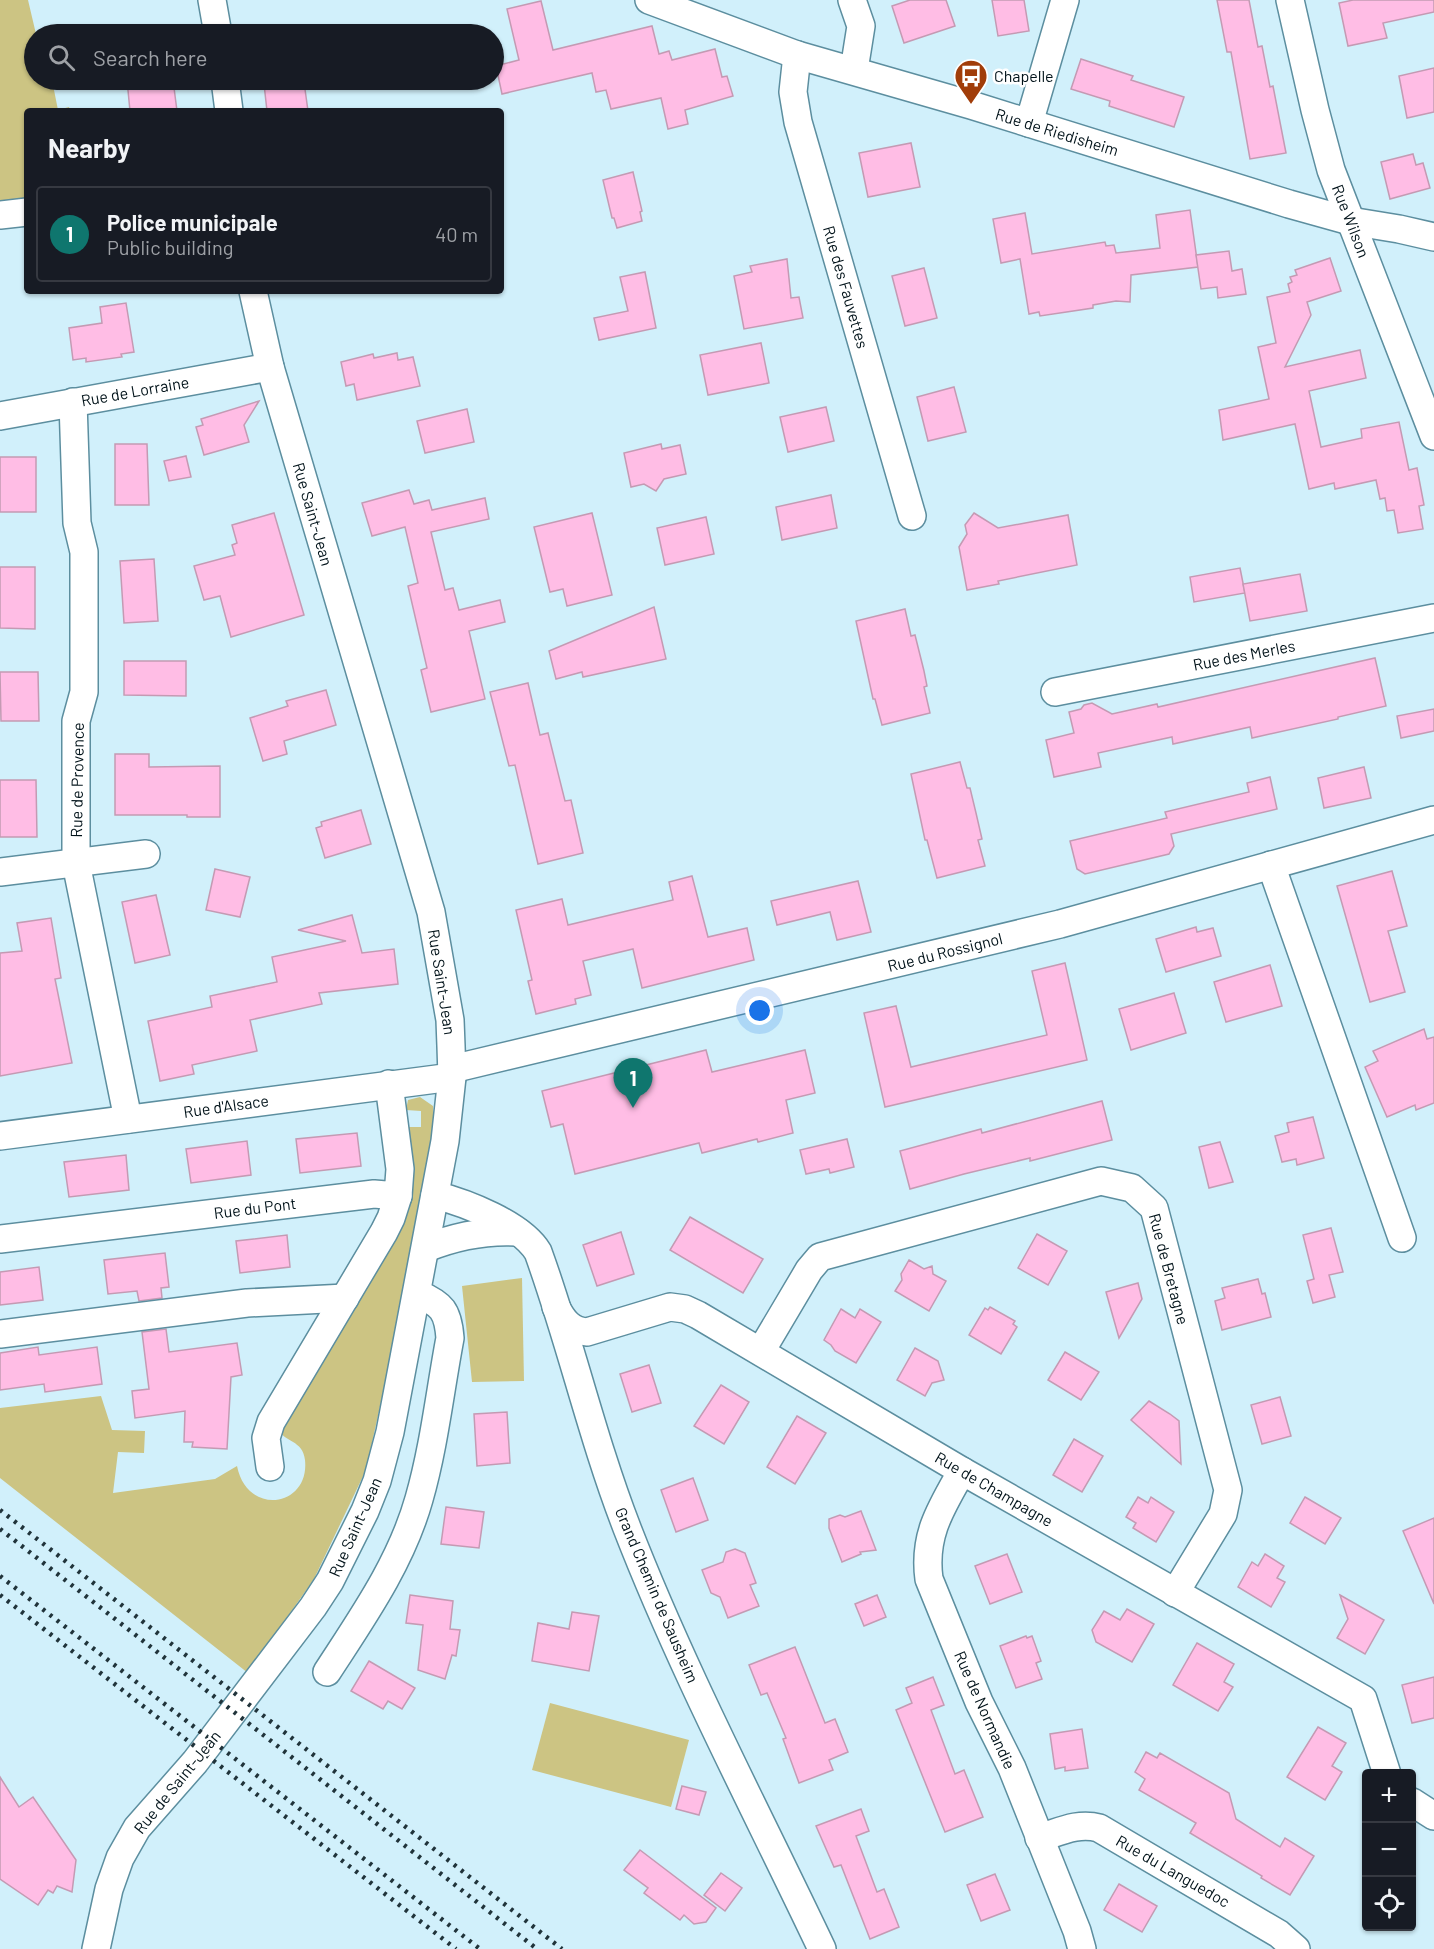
<!DOCTYPE html>
<html lang="en">
<head>
<meta charset="utf-8">
<style>
  body { margin:0; font-family:Barlow,sans-serif; background:#20242c; color:#f1f3f6 }
  .controls { position:absolute; right:18px; bottom:18px; display:grid; overflow:hidden; border-radius:6px; box-shadow:0 2px 4px #0004 }
  .controls button { width:54px; height:54px; display:grid; place-items:center; padding:0; border:0; border-bottom:2px solid #363941; background:#171b24; color:#f1f3f6; font:30px sans-serif }
  .you { position:absolute; left:760px; top:1011px; width:21px; height:21px; margin:-15px; border:4px solid #fff; border-radius:50%; background:#1a73e8; box-shadow:0 0 0 9px #1a73e833 }
  .badge { display:grid; place-items:center; width:39px; height:39px; border-radius:50%; background:#0f766e; color:#fff; font-size:20px; font-weight:700 }
  .pin { position:absolute; translate:-50% -50px; filter:drop-shadow(0 2px 3px #0008) }
  .pin::after { content:''; position:absolute; top:32px; width:21px; height:18px; background:inherit; clip-path:polygon(0 0,100% 0,50% 100%) }
  .list { margin:0; padding:0; list-style:none }
  h2 { display:flex; justify-content:space-between; align-items:center; height:78px; margin:0; padding:0 24px; font-size:26px }
  h2 small { font-size:20px; font-weight:400; color:#9ea1a6 }
  .list li { display:grid; grid-template-columns:39px 1fr auto; gap:18px; align-items:center; box-sizing:border-box; height:96px; margin:0 12px 12px; padding:0 12px; border:2px solid #363941; border-radius:6px }
  .list b { display:block; font-size:22px; white-space:nowrap }
  .list p { margin:0; font-size:20px; white-space:nowrap; color:#9ea1a6 }
  .list em { font-size:20px; font-style:normal; color:#9ea1a6 }
  .icon { flex:none; width:33px; height:33px; fill:none; stroke:currentColor; stroke-width:2; stroke-linecap:round; stroke-linejoin:round }
  .map { position:relative; flex:none; width:1434px; height:1949px; overflow:hidden }
  .search { position:absolute; background:#171b24; box-shadow:0 2px 4px #0004; left:24px; top:24px; width:480px; height:66px; display:flex; align-items:center; gap:15px; box-sizing:border-box; padding:0 21px; border-radius:33px; color:#9ea1a6; font-size:22px }
  .panel { position:absolute; background:#171b24; box-shadow:0 2px 4px #0004; left:24px; top:108px; width:480px; height:186px; border-radius:6px }
  .map>svg:first-child { display:block }
  .green { fill:#ccc483 }
  .building { fill:#ffbde5; stroke:#c49ab3; stroke-width:1.5 }
  .lines { fill:none; stroke-linecap:round; stroke-linejoin:round }
  .minor-casing { stroke:#5c8e9f; stroke-width:30 }
  .minor { stroke:#fff; stroke-width:27 }
  .rail { stroke:#20333a; stroke-width:4.5; stroke-dasharray:3 6; stroke-linecap:butt }
  .labels { text-anchor:middle; stroke-width:5; stroke-linejoin:round; paint-order:stroke }
  .poi-label { font-size:16px; fill:#011219; stroke:#fff; text-anchor:start }
  .street-label { font-size:16px; fill:#011219; stroke:#fff }
</style>
</head>
<body>
<div class="map">
<svg width="1434" height="1949" viewBox="0 0 1434 1949">
  <rect width="100%" height="100%" fill="#d1f0fb"/>
  <!-- green -->
  <g class="green">
    <polygon points="0,0 28,0 36,34 34,80 52,80 58,110 69,107 70,111 27,111 27,199 0,203"/>
    <path d="M420 1097 433 1106 434 1127 401 1311 366 1470 314 1579 248 1673 0 1478V1408L101 1396 112 1430 145 1431 144 1453 118 1452 113 1493 215 1479 237 1466C247 1517 310 1507 305 1460 303 1440 284 1442 279 1430L392 1239 406 1127H421V1111L406 1110 408 1100Z"/>
    <polygon points="522,1278 524,1381 472,1382 462,1286"/>
    <polygon points="550,1703 689,1740 671,1807 532,1770"/>
  </g>
  <!-- building -->
  <g class="building">
    <polygon points="910,0 946,0 955,26 904,43 892,6"/>
    <polygon points="992,0 1024,0 1029,31 998,36"/>
    <polygon points="1217,0 1249,0 1258,47 1262,46 1270,87 1273,86 1286,153 1250,159 1231,52 1227,52"/>
    <polygon points="1353,0 1434,0 1434,12 1383,23 1387,38 1348,46 1339,3"/>
    <polygon points="541,1 553,50 652,26 659,54 669,51 672,60 715,49 722,77 727,76 733,96 685,110 688,124 668,129 661,98 611,109 606,90 596,92 592,73 502,94 496,66 519,60 507,9"/>
    <polygon points="1081,59 1133,76 1131,80 1184,97 1174,127 1109,106 1110,101 1071,89"/>
    <polygon points="1434,68 1434,112 1407,118 1399,76"/>
    <polygon points="127,80 173,80 177,111 130,111"/>
    <polygon points="290,81 290,84 304,82 308,111 267,111 264,84"/>
    <polygon points="911,143 920,187 868,197 859,153"/>
    <polygon points="1413,154 1416,165 1423,163 1430,188 1390,199 1381,162"/>
    <polygon points="633,172 642,211 640,212 642,221 617,228 614,218 612,218 603,180"/>
    <polygon points="1190,210 1198,267 1131,275 1130,302 1116,301 1093,305 1093,308 1040,316 1039,312 1029,314 1020,259 1001,263 993,219 1025,213 1032,254 1105,242 1106,246 1114,245 1116,253 1160,248 1156,215"/>
    <polygon points="1229,251 1232,271 1242,269 1246,294 1218,298 1217,287 1201,289 1196,255"/>
    <polygon points="1330,258 1341,291 1307,302 1311,315 1285,367 1360,350 1366,378 1309,391 1321,447 1362,438 1361,429 1399,422 1409,470 1417,468 1424,505 1419,506 1423,529 1398,533 1394,510 1387,511 1385,498 1380,499 1376,480 1335,489 1334,483 1309,489 1295,424 1223,440 1219,410 1269,399 1258,347 1276,343 1267,297 1290,292 1288,284 1292,282 1290,277 1297,275 1295,270"/>
    <polygon points="787,259 791,298 799,297 803,318 744,329 734,276 752,272 750,266"/>
    <polygon points="924,268 937,318 905,326 892,276"/>
    <polygon points="645,272 656,328 599,340 594,318 628,311 620,277"/>
    <polygon points="126,303 134,352 121,354 122,357 86,362 86,358 73,360 69,328 102,323 100,307"/>
    <polygon points="761,343 769,383 708,395 700,355"/>
    <polygon points="397,353 398,360 413,357 420,386 357,400 354,384 346,386 341,362 373,354 374,358"/>
    <polygon points="954,387 966,432 928,441 917,397"/>
    <polygon points="259,401 244,425 249,442 204,455 196,427 203,425 201,419"/>
    <polygon points="826,407 834,441 788,452 780,417"/>
    <polygon points="467,409 474,442 425,453 417,421"/>
    <polygon points="115,444 147,444 149,505 115,505"/>
    <polygon points="661,444 662,449 680,445 686,474 664,479 656,491 644,484 631,487 624,453"/>
    <polygon points="186,456 191,477 169,481 164,461"/>
    <rect x="0" y="457" width="36" height="55"/>
    <polygon points="409,490 414,504 429,500 432,510 485,498 489,519 431,532 445,590 453,588 459,610 500,600 505,622 469,631 485,699 431,712 421,670 427,668 408,586 418,583 405,527 372,536 362,503"/>
    <polygon points="831,495 837,528 782,540 776,507"/>
    <polygon points="274,513 304,615 231,637 220,596 204,600 194,566 235,555 232,545 237,543 232,525"/>
    <polygon points="592,513 612,595 567,606 563,589 550,592 534,527"/>
    <polygon points="974,513 998,528 1068,515 1077,565 998,581 999,584 967,590 959,547 967,534 965,525"/>
    <polygon points="706,517 714,554 665,565 657,528"/>
    <polygon points="154,559 158,621 124,623 120,561"/>
    <polygon points="0,567 35,567 35,629 0,628"/>
    <polygon points="1240,568 1245,593 1194,602 1190,577"/>
    <polygon points="1300,574 1307,611 1250,621 1243,584"/>
    <polygon points="654,607 666,659 583,677 582,672 556,679 549,651"/>
    <polygon points="905,609 911,636 915,635 924,671 927,686 924,687 930,713 882,725 875,699 873,699 856,621"/>
    <polygon points="1375,658 1386,706 1338,717 1338,719 1252,738 1250,727 1173,744 1172,737 1144,743 1098,753 1101,767 1054,777 1046,740 1074,733 1069,712 1081,709 1084,705 1092,703 1112,714 1157,704 1158,707"/>
    <polygon points="124,661 186,661 186,696 124,695"/>
    <polygon points="0,672 38,672 39,721 1,721"/>
    <polygon points="528,683 540,735 548,733 565,801 571,800 583,853 538,864 515,765 509,766 490,692"/>
    <polygon points="326,690 336,725 284,741 287,754 263,761 250,718 288,706 286,701"/>
    <polygon points="1434,709 1434,731 1401,738 1397,716"/>
    <polygon points="115,754 149,754 149,767 220,766 220,817 187,817 187,815 115,815"/>
    <polygon points="960,762 967,788 970,788 976,813 982,839 978,840 985,866 937,878 927,840 925,840 911,774"/>
    <polygon points="1364,767 1371,798 1324,808 1318,778"/>
    <polygon points="1270,777 1277,809 1171,834 1174,846 1169,854 1085,874 1077,869 1070,841 1167,818 1165,812 1249,792 1247,783"/>
    <polygon points="0,780 36,780 37,837 0,837"/>
    <polygon points="361,810 371,844 325,858 316,828 322,826 321,822"/>
    <polygon points="215,869 250,877 240,917 206,910"/>
    <polygon points="1392,871 1407,926 1388,931 1405,992 1370,1002 1337,886"/>
    <polygon points="692,876 708,937 747,928 754,960 642,988 633,949 583,961 591,995 575,999 576,1004 536,1014 528,981 532,980 516,910 562,899 568,925 673,900 669,882"/>
    <polygon points="858,881 871,932 837,940 830,912 777,925 771,901"/>
    <polygon points="156,895 170,955 135,963 122,902"/>
    <polygon points="352,915 362,953 394,949 398,984 319,993 322,1004 250,1020 257,1051 192,1065 194,1074 160,1081 148,1021 212,1007 210,996 277,982 272,957 346,941 298,930"/>
    <polygon points="51,918 61,978 55,979 72,1063 0,1076 0,953 22,951 17,923"/>
    <polygon points="1196,927 1197,932 1213,928 1221,956 1166,972 1156,939"/>
    <polygon points="1065,963 1087,1060 885,1107 864,1013 896,1006 911,1067 1047,1035 1032,971"/>
    <polygon points="1270,965 1282,1006 1226,1022 1214,982"/>
    <polygon points="1174,993 1186,1033 1131,1050 1119,1009"/>
    <polygon points="1424,1029 1427,1039 1434,1037 1434,1103 1416,1110 1415,1105 1387,1117 1365,1067 1378,1061 1373,1051"/>
    <polygon points="706,1050 712,1072 805,1050 815,1093 786,1100 793,1133 758,1142 757,1139 702,1153 699,1143 575,1174 563,1124 551,1127 542,1091"/>
    <polygon points="1102,1101 1112,1140 1030,1161 1030,1158 964,1174 910,1189 900,1151 981,1129 982,1133"/>
    <polygon points="1313,1117 1324,1158 1297,1165 1296,1159 1282,1162 1275,1136 1289,1132 1287,1123"/>
    <polygon points="357,1133 361,1166 300,1173 296,1139"/>
    <polygon points="847,1139 854,1167 830,1173 829,1169 806,1174 800,1150"/>
    <polygon points="247,1141 251,1175 191,1183 186,1149"/>
    <polygon points="1220,1142 1233,1182 1209,1188 1199,1147"/>
    <polygon points="126,1155 129,1190 69,1197 64,1162"/>
    <polygon points="690,1217 763,1259 743,1293 670,1250"/>
    <polygon points="1331,1228 1343,1272 1329,1275 1335,1297 1313,1303 1307,1281 1314,1279 1303,1235"/>
    <polygon points="621,1232 634,1274 597,1286 583,1245"/>
    <polygon points="1037,1234 1067,1251 1048,1285 1018,1268"/>
    <polygon points="287,1235 290,1267 240,1273 236,1241"/>
    <polygon points="165,1253 169,1287 161,1288 162,1298 139,1301 137,1291 108,1294 104,1260"/>
    <polygon points="909,1260 924,1269 932,1266 933,1274 946,1281 929,1311 895,1291 902,1280 901,1274"/>
    <polygon points="39,1267 43,1300 0,1305 0,1272"/>
    <polygon points="1258,1279 1262,1294 1265,1293 1271,1317 1222,1330 1215,1301 1225,1298 1222,1288"/>
    <polygon points="1138,1283 1142,1299 1119,1338 1106,1292"/>
    <polygon points="990,1307 1015,1321 1013,1324 1017,1327 1001,1354 969,1335 985,1308 988,1310"/>
    <polygon points="841,1309 855,1318 860,1309 881,1322 856,1363 835,1351 831,1345 824,1340"/>
    <polygon points="166,1329 169,1352 237,1343 242,1375 231,1377 227,1449 192,1447 193,1442 184,1442 185,1411 135,1418 132,1391 149,1389 142,1332"/>
    <polygon points="38,1347 39,1355 97,1347 102,1384 45,1392 44,1384 0,1390 0,1353"/>
    <polygon points="915,1348 938,1361 944,1380 932,1383 925,1396 897,1380"/>
    <polygon points="1065,1352 1099,1372 1081,1400 1048,1380"/>
    <polygon points="649,1365 661,1403 632,1412 620,1374"/>
    <polygon points="721,1385 749,1402 724,1444 694,1426"/>
    <polygon points="1280,1397 1291,1436 1262,1444 1251,1405"/>
    <polygon points="1149,1401 1170,1414 1179,1421 1181,1464 1131,1420"/>
    <polygon points="507,1412 510,1463 477,1466 474,1414"/>
    <polygon points="797,1416 826,1433 795,1484 767,1467"/>
    <polygon points="1074,1439 1103,1456 1082,1492 1053,1475"/>
    <polygon points="693,1478 708,1520 676,1532 661,1490"/>
    <polygon points="1138,1497 1148,1503 1151,1497 1174,1512 1156,1542 1133,1528 1136,1523 1126,1517"/>
    <polygon points="1305,1497 1341,1518 1325,1544 1290,1523"/>
    <polygon points="446,1507 484,1512 479,1548 441,1544"/>
    <polygon points="861,1511 876,1550 860,1552 861,1554 842,1562 829,1528 829,1519 840,1515 845,1517"/>
    <polygon points="1434,1518 1434,1604 1403,1531"/>
    <polygon points="735,1549 745,1553 756,1583 750,1585 759,1606 728,1618 720,1597 711,1593 702,1570 723,1562 726,1552"/>
    <polygon points="1007,1554 1022,1592 990,1604 975,1566"/>
    <polygon points="1265,1554 1284,1566 1277,1578 1285,1582 1271,1607 1238,1587 1252,1562 1258,1566"/>
    <polygon points="410,1595 453,1601 450,1629 460,1630 456,1656 452,1655 445,1679 418,1670 423,1625 406,1623"/>
    <polygon points="877,1595 886,1617 864,1626 855,1604"/>
    <polygon points="1340,1595 1384,1620 1365,1654 1337,1638 1348,1619"/>
    <polygon points="1127,1609 1154,1624 1132,1662 1096,1642 1092,1630 1104,1611 1120,1620"/>
    <polygon points="572,1612 599,1616 589,1671 532,1661 538,1623 569,1629"/>
    <polygon points="1026,1636 1027,1638 1032,1636 1041,1661 1036,1663 1042,1679 1016,1688 1000,1646"/>
    <polygon points="1197,1643 1234,1664 1224,1682 1233,1687 1218,1711 1173,1685"/>
    <polygon points="795,1647 825,1723 835,1719 848,1752 829,1760 833,1770 799,1783 783,1739 786,1738 767,1693 761,1695 749,1665"/>
    <polygon points="369,1661 415,1688 402,1709 388,1701 383,1709 351,1691"/>
    <polygon points="933,1677 944,1705 931,1710 955,1774 964,1770 983,1817 945,1832 896,1710 912,1703 906,1688"/>
    <polygon points="1434,1677 1434,1718 1412,1723 1402,1685"/>
    <polygon points="1318,1727 1346,1743 1332,1766 1342,1772 1325,1800 1287,1777"/>
    <polygon points="1082,1729 1088,1768 1065,1771 1065,1767 1055,1769 1050,1734"/>
    <polygon points="1146,1752 1157,1758 1160,1753 1229,1793 1236,1819 1280,1847 1285,1838 1314,1856 1290,1895 1261,1878 1262,1876 1190,1833 1196,1823 1139,1790 1145,1779 1135,1772"/>
    <polygon points="0,1777 19,1807 33,1797 76,1860 72,1892 57,1886 53,1893 48,1890 38,1905 0,1879"/>
    <polygon points="682,1786 706,1792 699,1815 676,1809"/>
    <polygon points="861,1809 869,1831 856,1836 877,1892 884,1889 899,1927 870,1939 841,1865 834,1867 816,1826"/>
    <polygon points="640,1850 716,1908 706,1922 694,1924 684,1915 680,1920 644,1893 648,1888 624,1870"/>
    <polygon points="721,1873 742,1888 725,1911 704,1895"/>
    <polygon points="995,1874 1010,1910 981,1921 967,1885"/>
    <polygon points="1119,1884 1157,1906 1142,1932 1104,1910"/>
  </g>
  <g class="lines">
    <defs>
      <g id="minor">
        <polyline points="212,0 218,34"/>
        <polyline points="649,0 797,55 971,105 1289,204 1350,221 1399,229 1434,237"/>
        <polyline points="852,0 861,26 854,70"/>
        <polyline points="1290,0 1315,110 1331,170 1434,436"/>
        <polyline points="797,55 793,92 798,122 912,516"/>
        <polyline points="225,80 229,111"/>
        <polyline points="1029,123 1065,0"/>
        <polyline points="0,215 27,212"/>
        <polyline points="73,402 77,523 84,552 84,692 76,721 76,863 128,1119"/>
        <polyline points="0,416 270,367"/>
        <polyline points="1055,692 1434,618"/>
        <polyline points="1271,865 1402,1238"/>
        <polyline points="0,872 146,854"/>
        <polyline points="452,1069 1060,924 1434,820"/>
        <polyline points="0,1136 452,1077"/>
        <path d="M435 1195C466 1203 521 1224 538 1252 571 1343 592 1438 627 1528 683 1672 756 1810 822 1949"/>
        <polyline points="0,1239 374,1194 398,1196 400,1169 389,1084"/>
        <path d="M426 1248C456 1236 485 1230 518 1232"/>
        <path d="M556 1307C563 1321 571 1331 587 1332L670 1307 685 1309 698 1315 962 1471 1363 1699 1387 1774"/>
        <polyline points="0,1334 247,1303 345,1298"/>
        <polyline points="761,1351 809,1270 820,1257 1101,1181 1132,1188 1154,1208 1228,1490 1223,1514 1175,1593"/>
        <polyline points="270,1467 266,1438 271,1422 384,1232 391,1218 398,1196"/>
        <path d="M962 1471C941 1508 923 1535 929 1579L979 1702 1012 1768 1077 1931 1082 1949"/>
        <path d="M327 1672C362 1618 401 1563 419 1499 434 1447 440 1391 450 1338 448 1311 442 1304 418 1294"/>
        <polyline points="1412,1802 1434,1816"/>
        <path d="M1039 1838C1059 1832 1078 1822 1099 1828L1279 1934 1296 1949"/>
        <polyline points="96,1949 109,1889 120,1858 137,1828 195,1762 313,1607 330,1581 365,1511 377,1481 390,1432 445,1141 452,1077 451,1046 450,1020 431,912 270,367 253,291"/>
      </g>
    </defs>
    <!-- minor casing -->
    <use href="#minor" class="minor-casing"/>
    <!-- minor -->
    <use href="#minor" class="minor"/>
    <!-- rail -->
    <g class="rail">
      <polyline points="0,1510 562,1949"/>
      <polyline points="0,1529 537,1949"/>
      <polyline points="0,1576 480,1949"/>
      <polyline points="0,1595 456,1949"/>
    </g>
  </g>
  <!-- icons -->
  <defs>
    <symbol id="bus-pin" viewBox="-11 -11 22 30"><path d="M0 17L-7.5 6A9.5 9.5 0 1 1 7.5 6Z" fill="#a13d09" stroke="#fff"/><path d="M-5-6H5V4H4V6H2V4H-2V6H-4V4H-5ZM-3.5-4V0h7V-4ZM-3.5 1.2v1.5H-2V1.2ZM2 1.2v1.5H3.5V1.2Z" fill="#fff"/></symbol>
  </defs>
  <g fill-rule="evenodd">
    <use href="#bus-pin" x="952" y="57" width="38" height="52"/>
  </g>
  <g class="labels">
    <!-- poi labels -->
    <g class="poi-label">
      <text x="994" y="82">Chapelle</text>
    </g>
    <!-- street labels -->
    <g class="street-label">
      <text transform="translate(1057 132) rotate(17)" y="6">Rue de Riedisheim</text>
      <text transform="translate(1351 221) rotate(69)" y="6">Rue Wilson</text>
      <text transform="translate(846 287) rotate(74)" y="6">Rue des Fauvettes</text>
      <text transform="translate(135 391) rotate(-10)" y="6">Rue de Lorraine</text>
      <text transform="translate(313 514) rotate(74)" y="6">Rue Saint-Jean</text>
      <text transform="translate(1244 655) rotate(-11)" y="6">Rue des Merles</text>
      <text transform="translate(77 780) rotate(-89)" y="6">Rue de Provence</text>
      <text transform="translate(945 952) rotate(-14)" y="6">Rue du Rossignol</text>
      <text transform="translate(442 982) rotate(81)" y="6">Rue Saint-Jean</text>
      <text transform="translate(226 1106) rotate(-8)" y="6">Rue d'Alsace</text>
      <text transform="translate(255 1208) rotate(-7)" y="6">Rue du Pont</text>
      <text transform="translate(1169 1269) rotate(75)" y="6">Rue de Bretagne</text>
      <text transform="translate(994 1489) rotate(30)" y="6">Rue de Champagne</text>
      <text transform="translate(355 1527) rotate(-66)" y="6">Rue Saint-Jean</text>
      <text transform="translate(657 1595) rotate(67)" y="6">Grand Chemin de Sausheim</text>
      <text transform="translate(985 1710) rotate(66)" y="6">Rue de Normandie</text>
      <text transform="translate(177 1782) rotate(-51)" y="6">Rue de Saint-Jean</text>
      <text transform="translate(1173 1871) rotate(30)" y="6">Rue du Languedoc</text>
    </g>
  </g>
</svg>
<div class="controls">
<button>+</button>
<button>−</button>
<button><svg class="icon" aria-label="locate" viewBox="0 0 24 24"><circle cx="12" cy="12" r="6"/><path d="M12 2v4M12 18v4M2 12h4M18 12h4"/></svg></button>
</div>
<div class="you"></div>
<div class="pin badge" style="left:633px;top:1108px">1</div>
<div class="search"><svg class="icon" aria-label="search" viewBox="0 0 24 24"><circle cx="10" cy="10" r="6"/><path d="M15 15l6 6"/></svg>Search here</div>
<section class="panel">
<h2>Nearby<small></small></h2>
<ul class="list">
<li><span class="badge">1</span><div><b>Police municipale</b><p>Public building</p></div><em>40 m</em></li>
</ul>
</section>
</div>
</body>
</html>
